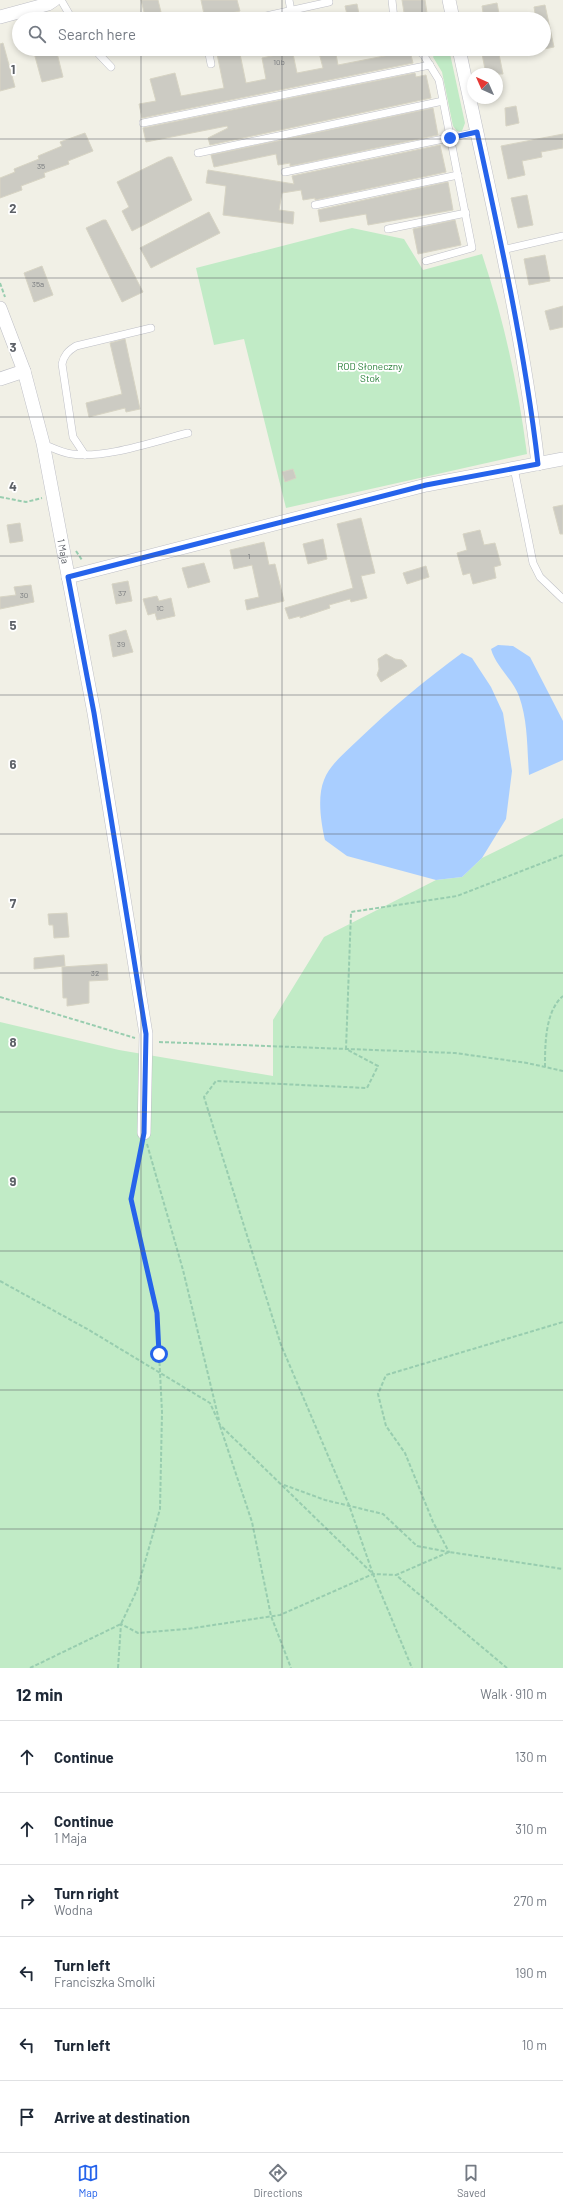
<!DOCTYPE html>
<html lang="en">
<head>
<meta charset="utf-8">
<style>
  body { margin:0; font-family:Barlow,sans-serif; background:#f2f2f3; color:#1f2937 }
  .compass { position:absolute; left:467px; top:68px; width:36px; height:36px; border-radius:50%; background:#fff; box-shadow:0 2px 6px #0003; rotate:315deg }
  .stop { position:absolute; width:12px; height:12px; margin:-9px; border:3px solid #2563eb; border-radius:50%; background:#fff }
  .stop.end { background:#2563eb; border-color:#fff; box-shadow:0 1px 4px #0008 }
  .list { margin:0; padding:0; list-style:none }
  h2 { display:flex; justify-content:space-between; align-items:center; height:52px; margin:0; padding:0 16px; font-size:17px }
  h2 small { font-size:13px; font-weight:400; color:#747a83 }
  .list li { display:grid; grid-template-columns:26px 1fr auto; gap:12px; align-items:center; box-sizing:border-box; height:72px; padding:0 16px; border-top:1px solid #e0e1e3 }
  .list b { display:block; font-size:15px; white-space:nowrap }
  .list p { margin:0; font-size:13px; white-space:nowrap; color:#747a83 }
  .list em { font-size:13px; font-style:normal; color:#747a83 }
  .icon { flex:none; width:22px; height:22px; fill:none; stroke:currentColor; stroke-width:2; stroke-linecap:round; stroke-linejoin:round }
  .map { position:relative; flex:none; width:563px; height:1668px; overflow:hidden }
  .search { position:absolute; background:#fff; box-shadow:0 2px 6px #0003; left:12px; right:12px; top:12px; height:44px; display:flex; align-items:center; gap:10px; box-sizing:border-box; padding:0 14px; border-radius:22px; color:#747a83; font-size:15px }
  .sheet { height:484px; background:#fff }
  nav { display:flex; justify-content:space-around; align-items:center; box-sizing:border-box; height:56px; border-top:1px solid #e0e1e3; background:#fff; font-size:11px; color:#747a83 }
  nav a { display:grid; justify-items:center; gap:2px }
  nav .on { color:#2563eb }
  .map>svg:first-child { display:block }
  .green { fill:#c1ebc6 }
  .water { fill:#a9ceff }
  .building { fill:#cccbc3; stroke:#d7d4c4 }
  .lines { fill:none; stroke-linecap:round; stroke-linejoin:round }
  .service-casing { stroke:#bebfc6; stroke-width:8 }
  .minor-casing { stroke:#bebfc6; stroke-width:14 }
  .path { stroke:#98cdaf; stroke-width:2; stroke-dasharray:4 2; stroke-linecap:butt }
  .service { stroke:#fff; stroke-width:7 }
  .minor { stroke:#fff; stroke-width:13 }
  .route { stroke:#2563eb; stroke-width:5 }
  .grid { fill:none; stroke:#5d6168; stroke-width:1; stroke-opacity:0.55 }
  .labels { text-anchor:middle; stroke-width:3.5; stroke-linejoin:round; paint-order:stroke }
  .number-label { font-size:8px; fill:#797c7f }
  .park-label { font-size:10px; fill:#2a813b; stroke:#fff }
  .street-label { font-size:10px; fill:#5d6168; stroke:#fff }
  .grid-label { font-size:13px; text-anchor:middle; font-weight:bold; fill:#5d6168; stroke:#fff; stroke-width:3.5; stroke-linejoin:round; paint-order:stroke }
</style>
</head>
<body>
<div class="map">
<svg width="563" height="1668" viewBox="0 0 563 1668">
  <rect width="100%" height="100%" fill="#f1f0e6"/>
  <!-- green -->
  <g class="green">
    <polygon points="437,49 449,49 465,123 462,131 457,131 453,126 442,72 433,57"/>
    <path d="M352 228 404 239 423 270 482 254C504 320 518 385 527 454L286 508 244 339 214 345 196 268Z"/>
    <polygon points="563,818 563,1668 0,1668 0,1022 119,1050 273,1076 273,1020 324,937 436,880 462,877 482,858"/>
  </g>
  <!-- water -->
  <g class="water">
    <path d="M498 645 513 646 530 657 563 721V760L529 775C527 748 528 721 519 696 512 678 496 667 491 649Z"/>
    <path d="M462 653 472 658 491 687 503 713 512 771 506 819 482 858 462 877 436 880 347 856 325 840C321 823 317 797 324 780 330 764 345 753 357 741 390 709 425 680 462 653Z"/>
  </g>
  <!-- building -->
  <g class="building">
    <polygon points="141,0 158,0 161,12 145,16"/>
    <polygon points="201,0 237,0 240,11 205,19"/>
    <polygon points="402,0 425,0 428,19 405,19"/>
    <polygon points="497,3 500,19 484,19 482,6"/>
    <polygon points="357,4 360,19 348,19 345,6"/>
    <polygon points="545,5 554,47 544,49 544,19 536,19 534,7"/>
    <polygon points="3,43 15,87 0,91 0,44"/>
    <polygon points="33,49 56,49 63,77 42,82"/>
    <polygon points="216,49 239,49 246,83 266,79 262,58 281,54 280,49 292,49 297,73 323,68 318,49 335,49 338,65 410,51 413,63 142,118 139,104 156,101 150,79 175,73 181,96 224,88"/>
    <polygon points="481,49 498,49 503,74 486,74"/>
    <polygon points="415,73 416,77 426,75 431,98 210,145 208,138 228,128 227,126 146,142 143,128"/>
    <polygon points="516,106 519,123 506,126 505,108"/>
    <polygon points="433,108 438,135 290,166 290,163 278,165 276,154 214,167 211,155"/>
    <polygon points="85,133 93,151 68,161 69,164 44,173 45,177 21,186 22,190 0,198 0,178 15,172 14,169 39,159 38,156 62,146 60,142"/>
    <polygon points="563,134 563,148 541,152 542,157 522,161 525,175 508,179 501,146"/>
    <polygon points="440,145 446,172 315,200 315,198 303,200 301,190 282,193 279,210 294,212 293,224 223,215 226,186 206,183 208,170 294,184 292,176"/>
    <polygon points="168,157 172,157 192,200 132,231 122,211 129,207 117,182"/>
    <polygon points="448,182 453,210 368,225 366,214 320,222 318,210"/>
    <polygon points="527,195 533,225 518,228 511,198"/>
    <polygon points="209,212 220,233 151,268 140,248"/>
    <polygon points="103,220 106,220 143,292 122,302 86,228"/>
    <polygon points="455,220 461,245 418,254 413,229"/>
    <polygon points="545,255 550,281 529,285 524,259"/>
    <polygon points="42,266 53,295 34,302 24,273"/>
    <polygon points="563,306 563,327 550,330 545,311"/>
    <polygon points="125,339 140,409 126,412 125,408 89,417 86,403 122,394 110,343"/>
    <polygon points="293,469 296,478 285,482 282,472"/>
    <polygon points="563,505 563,534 560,534 553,507"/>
    <polygon points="361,518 375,573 361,576 367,598 351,602 350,599 329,605 330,608 300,618 300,616 289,619 285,608 353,588 337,524"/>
    <polygon points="20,523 23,541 10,543 7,525"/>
    <polygon points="480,530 484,545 495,543 501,565 494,567 496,578 473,584 470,573 463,575 457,553 467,550 463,534"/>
    <polygon points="323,539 327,559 308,564 303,544"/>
    <polygon points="264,542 269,565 275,564 284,601 247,610 245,600 259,597 252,565 234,569 230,550"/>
    <polygon points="204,563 210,582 188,588 182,568"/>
    <polygon points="426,566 429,577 407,584 403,573"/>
    <polygon points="128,581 132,601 116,604 112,584"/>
    <polygon points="31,585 34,602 0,609 0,597 16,595 14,587"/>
    <polygon points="157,596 159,601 171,598 175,616 157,620 155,613 148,615 143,599"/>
    <polygon points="126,630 133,652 113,657 109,635"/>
    <polygon points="386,654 395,659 402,660 407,666 381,682 377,675 379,669 378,659"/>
    <polygon points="67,913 69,937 54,938 53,925 49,925 48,914"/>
    <polygon points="64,955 65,966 34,969 34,958"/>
    <polygon points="107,964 108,980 89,981 89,1003 67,1006 67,998 63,998 62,967"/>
  </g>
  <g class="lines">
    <defs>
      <g id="service">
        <polyline points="61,0 72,19"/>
        <polyline points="289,0 291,11"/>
        <polyline points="392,0 394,19"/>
        <polyline points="252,19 329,2"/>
        <polyline points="94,49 111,67"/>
        <polyline points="208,49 211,64"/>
        <polyline points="415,49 423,54 439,80 472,248 426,261"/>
        <polyline points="143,123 430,65"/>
        <polyline points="198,153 443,101"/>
        <polyline points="285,172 477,132"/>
        <polyline points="315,205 458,175"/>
        <polyline points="388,229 466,213"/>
        <polyline points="502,250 563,236"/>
        <path d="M43 444C53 448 62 453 72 454 106 459 155 441 188 433"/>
        <path d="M85 455 73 437 62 364C64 355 68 351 76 346L151 328"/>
        <polyline points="514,468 533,563 540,577 563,599"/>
      </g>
      <g id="minor">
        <polyline points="449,0 453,19"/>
        <polyline points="0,17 48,4 54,0"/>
        <path d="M459 49C488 187 522 324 538 464"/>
        <path id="s1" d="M0 308 24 371 43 443 94 713 146 1034 144 1133"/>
        <polyline points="0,379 24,371"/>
        <polyline points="68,577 426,485 563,459"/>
      </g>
    </defs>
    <!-- service casing -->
    <use href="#service" class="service-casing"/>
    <!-- minor casing -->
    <use href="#minor" class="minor-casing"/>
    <!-- path -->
    <g class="path">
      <polyline points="0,283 5,297"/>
      <polyline points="0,497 26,502 42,498"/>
      <polyline points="76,551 82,560"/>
      <polyline points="0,997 135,1038"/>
      <polyline points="159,1042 455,1053 527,1063 563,1071"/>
      <path d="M545 1067C545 1045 545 1011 563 996"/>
      <polyline points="147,1144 183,1270 219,1420"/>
      <polyline points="0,1281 89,1330 210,1403 220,1425 373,1574 412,1668"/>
      <polyline points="220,1426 252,1522 271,1616 291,1668"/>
      <polyline points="284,1485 325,1500 383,1514 417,1546 449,1552 433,1522 405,1453 386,1426 378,1394 386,1375 563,1322"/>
      <polyline points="373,1574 349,1505 281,1345 204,1097 216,1081 367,1088 378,1066 346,1049 351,912 457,896 563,855"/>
      <polyline points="30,1668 121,1624 137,1590 160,1509 162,1412 157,1313 131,1199 141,1145"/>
      <polyline points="118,1668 121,1624 138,1633 187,1629 280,1615 373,1574 396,1575"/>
      <polyline points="507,1668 396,1575 449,1552 563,1569"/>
    </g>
    <!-- service -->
    <use href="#service" class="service"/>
    <!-- minor -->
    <use href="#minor" class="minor"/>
  </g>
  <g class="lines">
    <!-- route -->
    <path class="route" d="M159 1354 157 1313 131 1199 144 1133 146 1034 94 713 68 577 426 485 538 464C525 352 501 242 477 132L450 138"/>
  </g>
  <!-- grid -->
  <path class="grid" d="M141 0V19M282 0V19M422 0V19M141 49V1668M282 49V1668M422 49V1668M0 139H563M0 278H563M0 417H563M0 556H563M0 695H563M0 834H563M0 973H563M0 1112H563M0 1251H563M0 1390H563M0 1529H563"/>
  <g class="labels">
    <!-- number labels -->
    <g class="number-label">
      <text x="279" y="65">10b</text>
      <text x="41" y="169">35</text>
      <text x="38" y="287">35a</text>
      <text x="249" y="559">1</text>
      <text x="122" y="596">37</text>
      <text x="24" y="598">30</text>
      <text x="160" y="611">1C</text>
      <text x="121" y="647">39</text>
      <text x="95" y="976">32</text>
    </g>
    <!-- park labels -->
    <g class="park-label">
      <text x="370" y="370">ROD Słoneczny<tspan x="370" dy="12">Stok</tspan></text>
    </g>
    <!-- street labels -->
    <g class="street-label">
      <text dy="4" stroke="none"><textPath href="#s1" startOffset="252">1 Maja</textPath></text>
    </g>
  </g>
  <g class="grid-label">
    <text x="13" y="74">1</text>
    <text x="13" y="213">2</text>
    <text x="13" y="352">3</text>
    <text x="13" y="491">4</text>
    <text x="13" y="630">5</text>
    <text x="13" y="769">6</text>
    <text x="13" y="908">7</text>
    <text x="13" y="1047">8</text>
    <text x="13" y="1186">9</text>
  </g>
</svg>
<svg class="compass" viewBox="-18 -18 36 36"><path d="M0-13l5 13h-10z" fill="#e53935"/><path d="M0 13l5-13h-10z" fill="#747a83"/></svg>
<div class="stop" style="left:159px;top:1354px"></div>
<div class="stop end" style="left:450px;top:138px"></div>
<div class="search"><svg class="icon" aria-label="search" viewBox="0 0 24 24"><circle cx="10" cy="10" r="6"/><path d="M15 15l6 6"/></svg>Search here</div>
</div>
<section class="sheet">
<h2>12 min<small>Walk · 910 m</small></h2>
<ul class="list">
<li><svg class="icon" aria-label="ahead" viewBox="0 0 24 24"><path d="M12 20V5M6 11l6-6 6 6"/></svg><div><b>Continue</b></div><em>130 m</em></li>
<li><svg class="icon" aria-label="ahead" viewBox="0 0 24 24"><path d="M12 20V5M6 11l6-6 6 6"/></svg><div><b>Continue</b><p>1 Maja</p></div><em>310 m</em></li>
<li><svg class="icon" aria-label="right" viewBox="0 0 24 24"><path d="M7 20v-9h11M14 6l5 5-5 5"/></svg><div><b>Turn right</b><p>Wodna</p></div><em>270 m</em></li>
<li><svg class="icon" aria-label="left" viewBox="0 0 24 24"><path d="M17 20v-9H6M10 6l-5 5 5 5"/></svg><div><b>Turn left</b><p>Franciszka Smolki</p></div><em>190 m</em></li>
<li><svg class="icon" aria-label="left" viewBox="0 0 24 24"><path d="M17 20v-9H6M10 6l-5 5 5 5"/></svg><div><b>Turn left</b></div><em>10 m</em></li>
<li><svg class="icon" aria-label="arrive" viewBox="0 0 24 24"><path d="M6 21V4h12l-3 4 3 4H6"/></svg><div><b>Arrive at destination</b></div></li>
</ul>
</section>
<nav>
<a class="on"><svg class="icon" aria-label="map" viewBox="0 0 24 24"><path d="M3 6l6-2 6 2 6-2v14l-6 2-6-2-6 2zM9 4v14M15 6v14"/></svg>Map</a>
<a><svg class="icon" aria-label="directions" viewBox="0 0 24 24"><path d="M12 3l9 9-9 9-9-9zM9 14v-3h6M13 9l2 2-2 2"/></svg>Directions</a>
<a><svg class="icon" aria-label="saved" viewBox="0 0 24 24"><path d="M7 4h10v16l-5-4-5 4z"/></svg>Saved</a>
</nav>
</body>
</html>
